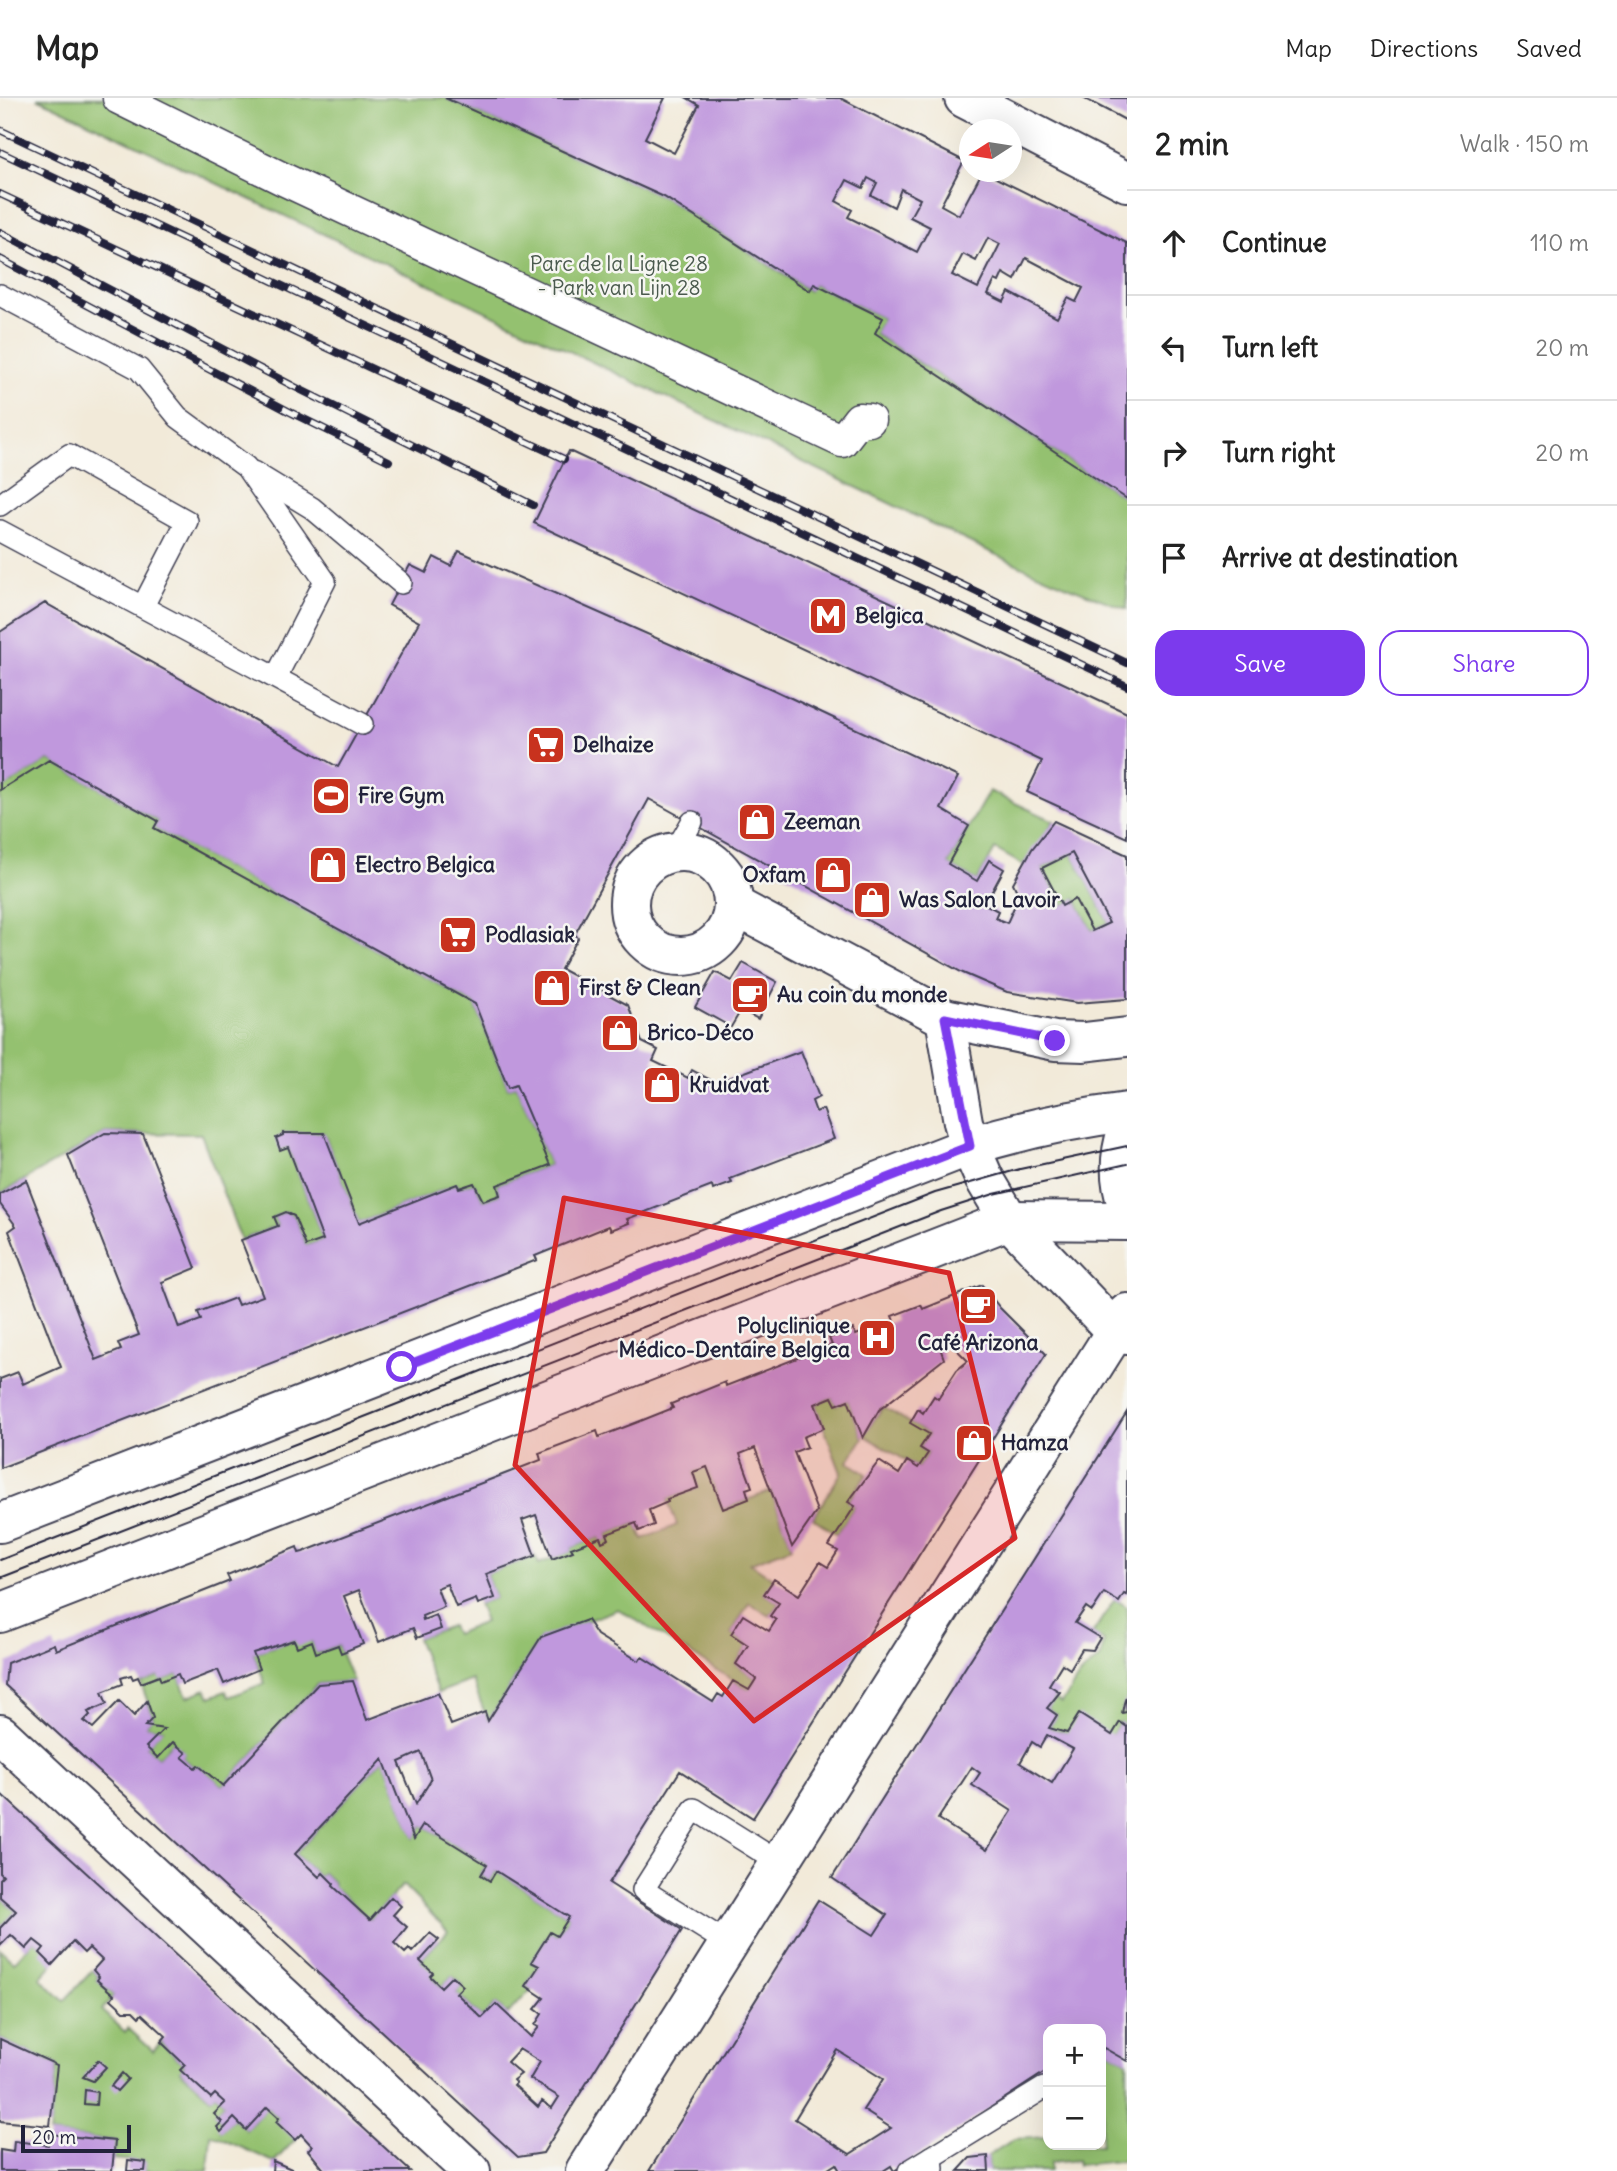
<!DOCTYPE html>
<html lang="en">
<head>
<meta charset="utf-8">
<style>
  body { margin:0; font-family:Delius,sans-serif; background:#f2f2f2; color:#222 }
  .controls { position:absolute; right:21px; bottom:21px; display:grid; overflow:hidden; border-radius:14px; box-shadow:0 7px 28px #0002 }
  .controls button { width:63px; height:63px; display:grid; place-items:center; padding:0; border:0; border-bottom:2px solid #e0e0e0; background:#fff; color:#222; font:35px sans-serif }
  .compass { position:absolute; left:959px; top:21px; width:63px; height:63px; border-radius:50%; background:#fff; box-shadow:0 7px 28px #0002; rotate:258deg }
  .scale { position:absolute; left:21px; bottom:18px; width:110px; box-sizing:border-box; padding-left:7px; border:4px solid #22223b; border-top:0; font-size:19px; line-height:24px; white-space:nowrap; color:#22223b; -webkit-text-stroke:5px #f6f6f2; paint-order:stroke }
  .stop { position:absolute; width:21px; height:21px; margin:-16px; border:5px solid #7c3aed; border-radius:50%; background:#fff }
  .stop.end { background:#7c3aed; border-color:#fff; box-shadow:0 2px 7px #0008 }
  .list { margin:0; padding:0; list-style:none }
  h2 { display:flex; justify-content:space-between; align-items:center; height:91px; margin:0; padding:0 28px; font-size:30px }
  h2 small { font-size:23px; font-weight:400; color:#767676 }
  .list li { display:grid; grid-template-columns:46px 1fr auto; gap:21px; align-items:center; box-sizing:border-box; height:105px; padding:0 28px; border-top:2px solid #e0e0e0 }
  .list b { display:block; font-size:26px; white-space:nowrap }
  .list em { font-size:23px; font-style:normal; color:#767676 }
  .actions { display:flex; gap:14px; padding:21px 28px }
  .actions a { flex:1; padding:16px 0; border:2px solid #7c3aed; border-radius:21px; text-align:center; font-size:24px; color:#7c3aed }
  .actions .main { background:#7c3aed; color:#fff }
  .icon { flex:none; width:38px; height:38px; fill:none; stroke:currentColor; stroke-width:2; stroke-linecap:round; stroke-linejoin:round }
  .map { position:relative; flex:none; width:1127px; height:2073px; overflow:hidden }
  header { display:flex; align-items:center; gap:42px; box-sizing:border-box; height:98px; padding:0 35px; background:#fff; border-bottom:2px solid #e0e0e0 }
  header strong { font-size:33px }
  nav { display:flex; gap:38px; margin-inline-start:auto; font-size:24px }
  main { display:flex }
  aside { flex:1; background:#fff }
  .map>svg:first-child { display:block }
  .green { fill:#94c170; stroke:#5b7256; stroke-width:2 }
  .building { fill:#c098dd; fill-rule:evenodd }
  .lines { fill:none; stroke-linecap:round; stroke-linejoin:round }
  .service-casing { stroke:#414053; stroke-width:24 }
  .pedestrian-casing { stroke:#414053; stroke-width:35 }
  .minor-casing { stroke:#414053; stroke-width:42 }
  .tertiary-casing { stroke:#414053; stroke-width:42 }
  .service { stroke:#fff; stroke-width:21 }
  .pedestrian { stroke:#fff; stroke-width:32 }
  .minor { stroke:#fff; stroke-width:38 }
  .tertiary { stroke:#fff; stroke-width:38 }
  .tram { stroke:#22223b; stroke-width:2 }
  .rail-casing { stroke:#22223b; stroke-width:8 }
  .rail { stroke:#f6f6f2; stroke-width:5; stroke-dasharray:16; stroke-linecap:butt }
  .route { stroke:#7c3aed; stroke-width:9 }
  .marked { fill:#d62828; fill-opacity:0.2; stroke:#d62828; stroke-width:5; stroke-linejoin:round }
  .labels { text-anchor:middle; stroke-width:5; stroke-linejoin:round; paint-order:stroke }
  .park-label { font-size:21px; fill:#4a5a4e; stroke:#f6f6f2 }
  .poi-label { font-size:21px; font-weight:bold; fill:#22223b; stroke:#f6f6f2; text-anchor:start }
</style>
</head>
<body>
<header>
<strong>Map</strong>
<nav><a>Map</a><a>Directions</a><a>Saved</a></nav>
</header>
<main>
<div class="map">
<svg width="1127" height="2073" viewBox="0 0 1127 2073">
  <rect width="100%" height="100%" fill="#f6f6f2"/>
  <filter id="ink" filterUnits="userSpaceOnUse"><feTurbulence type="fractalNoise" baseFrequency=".0143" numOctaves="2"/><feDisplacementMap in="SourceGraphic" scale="14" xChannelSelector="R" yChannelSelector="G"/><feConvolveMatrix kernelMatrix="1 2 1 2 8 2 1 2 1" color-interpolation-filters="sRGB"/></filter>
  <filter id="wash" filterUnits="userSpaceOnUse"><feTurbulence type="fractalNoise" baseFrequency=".00686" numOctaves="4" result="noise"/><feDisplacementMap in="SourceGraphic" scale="28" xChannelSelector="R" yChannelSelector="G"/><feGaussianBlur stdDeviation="1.57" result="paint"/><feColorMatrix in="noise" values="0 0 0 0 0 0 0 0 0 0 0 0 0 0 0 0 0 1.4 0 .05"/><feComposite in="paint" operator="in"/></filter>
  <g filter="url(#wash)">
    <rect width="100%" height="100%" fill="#f2ead9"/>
    <!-- green -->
    <g class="green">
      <path d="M37 0H445L664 99 809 193 814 186 883 220 875 236 1127 401V511C1043 481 964 442 885 403Z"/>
      <polygon points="49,662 158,723 155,730 475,906 508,990 516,987 550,1067 497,1087 500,1097 483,1103 474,1085 459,1090 457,1086 359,1125 324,1035 283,1035 323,1142 306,1148 294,1118 286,1114 274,1119 278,1128 241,1142 201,1036 105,1035 0,1096 0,692"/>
      <polygon points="989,693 1054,723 1023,767 995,751 977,783 948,766"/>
      <polygon points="1072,755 1109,825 1092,833 1076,801 1062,808 1042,770"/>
      <polygon points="832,1299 836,1307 848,1302 863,1340 848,1364 867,1376 848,1403 855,1408 837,1436 813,1420 841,1375 815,1306"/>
      <polygon points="883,1309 929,1336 920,1350 928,1355 918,1370 864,1337"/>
      <polygon points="707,1369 723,1411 771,1393 792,1449 750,1465 774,1481 764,1496 779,1505 770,1518 749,1505 731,1536 748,1547 736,1566 756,1581 749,1592 618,1511 541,1540 488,1623 472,1582 438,1595 417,1540 451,1528 455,1536 485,1524 478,1506 495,1500 486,1476 535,1458 539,1466 572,1453 571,1450 600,1439 602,1444 609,1441 607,1436 636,1425 643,1441 677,1427 667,1401 698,1390 693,1374"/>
      <polygon points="1115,1501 1127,1509 1127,1629 1120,1624 1112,1637 1067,1635 1049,1630 1057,1617 1047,1610 1053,1600 1062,1605 1080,1577 1101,1559 1104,1543 1092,1536"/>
      <polygon points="294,1542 312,1543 317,1555 338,1547 353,1583 318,1586 223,1688 198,1668 195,1670 182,1659 185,1655 173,1644 158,1660 146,1649 163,1631 145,1628 153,1619 141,1585 159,1578 161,1583 178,1576 187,1599 206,1591 210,1599 226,1593 229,1599 265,1585 253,1555"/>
      <polygon points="383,1661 414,1740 423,1727 487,1767 481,1777 490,1783 496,1773 569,1819 557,1838 550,1834 532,1864 539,1868 526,1888 532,1891 507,1916 496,1906 482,1920 456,1895 463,1887 452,1878 441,1889 430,1878 420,1863 448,1833 403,1787 370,1822 333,1788 334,1785 323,1775 319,1779 295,1756"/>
      <polygon points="0,1799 16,1813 0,1830"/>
      <polygon points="34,1842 44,1850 52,1867 40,1880 64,1903 93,1872 99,1879 97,1882 114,1897 102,1912 125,1934 128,1930 153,1953 161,1944 185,1967 180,1973 210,2000 215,1996 225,2005 215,2016 222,2024 221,2033 234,2020 246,2032 267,2009 279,2020 295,2042 274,2064 211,2036 208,2073 178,2071 178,2073 145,2073 145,2064 113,2061 114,2043 49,2036 57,1967 0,1941 0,1851 14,1864"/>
      <polygon points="1104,1950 1127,1963 1127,2062 1078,2067 1077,2062 1050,2065 1050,2073 989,2073 988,2058 1014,2041 1048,2039 1046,2007 1048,2007 1048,2047 1101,2047"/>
    </g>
    <g id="blocks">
      <!-- building -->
      <g class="building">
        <path d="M445 0H665L645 40 674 55 699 7 687 0H840L964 63 941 107 959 117 982 74H984L1127 145V401L875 235 883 220 814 186 810 193 664 99ZM868 80 877 85 871 97 894 109 901 91 920 101 910 119 930 129 917 154 848 119 852 112 836 103 847 82 863 90ZM988 140 1000 146 978 190 952 177 963 156 976 163ZM1026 160 1083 190 1076 204 1068 200 1057 220 1009 194 1004 204 988 196 995 182 999 184 1003 175 1015 182Z"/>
        <polygon points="1083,0 1127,0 1127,23 1114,16"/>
        <polygon points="569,353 1127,615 1127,740 1027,694 1042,663 534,425"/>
        <path d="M459 453 774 592 958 679 941 711 969 728 948 766 977 783 989 762 1004 771 985 806 998 813 995 820 1007 825 1019 798 1013 785 1032 751 1054 723 1127 757V901L1077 905 1007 894 963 875 649 701 575 836 578 840 561 871 628 907 642 944 658 952 653 963 688 980 692 972 716 985 801 953 819 999 812 1003 816 1014 823 1011 834 1041 730 1081 732 1085 713 1092 712 1088 627 1121 629 1125 611 1132 609 1128 535 1158 537 1162 0 1370V1281L18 1274 23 1286 61 1269 9 1133 16 1128 0 1106V1096L26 1082 96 1262 121 1252 118 1245 139 1237 68 1057 105 1035 143 1036 196 1170 162 1184 179 1230 201 1222 198 1214 235 1200 238 1207 263 1198 241 1142 278 1128 274 1119 286 1114 294 1118 306 1148 323 1142 288 1049 280 1052 276 1040 283 1037V1035H324L359 1125 457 1086 459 1090 474 1085 483 1103 500 1097 497 1087 550 1067 516 987 508 990 475 906 154 730 158 723 49 662 0 692V534L45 505 338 669 419 524 389 507 410 467 426 475 434 459 451 468ZM1072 755 1109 825 1092 833 1075 801 1062 808 1042 770Z"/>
        <polygon points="743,865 777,884 758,921 741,912 731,929 695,909 715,874 732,883"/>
        <path d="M982 1187 1000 1210 1046 1256 753 1720 680 1673 609 1785 682 1832 543 2055 518 2059 5 1587 7 1565 54 1546 56 1552 225 1485 230 1483 227 1477 297 1449 299 1455 303 1454 541 1362 539 1355 597 1333 599 1339 638 1324 673 1310 671 1306 725 1284 726 1288 828 1248 832 1247 829 1240 853 1231 856 1237 894 1223 892 1218 921 1207 923 1211ZM948 1243 968 1263 957 1272 938 1301 934 1298 923 1315 918 1311 910 1325 929 1336 920 1350 928 1355 918 1370 907 1363 899 1376 879 1363 848 1404 855 1408 829 1448 838 1453 828 1469 820 1464 799 1497 774 1481 764 1496 779 1505 770 1518 776 1522 769 1533 743 1517 731 1536 748 1547 736 1566 756 1581 749 1592 733 1583 723 1599 718 1596 713 1604 642 1559 639 1563 597 1537 587 1522 541 1539 488 1623 485 1614 451 1627 438 1595 367 1622 353 1583 318 1586 223 1688 198 1667 195 1670 182 1659 186 1655 173 1644 158 1660 146 1649 164 1631 145 1628 153 1620 147 1603 134 1618 119 1603 93 1630 84 1623 90 1617 88 1614 107 1606 102 1594 123 1586 121 1580 131 1577 133 1581 138 1579 141 1585 159 1578 161 1583 178 1576 182 1586 218 1572 224 1586 259 1571 253 1555 294 1542 297 1549 312 1543 316 1555 338 1547 341 1555 363 1546 344 1498 359 1492 379 1544 413 1530 417 1540 441 1531 436 1517 423 1522 422 1518 444 1509 437 1490 447 1486 456 1509 476 1501 478 1506 495 1500 486 1476 535 1458 522 1422 536 1417 552 1461 573 1453 571 1450 600 1439 602 1444 609 1441 607 1436 636 1425 639 1433 654 1427 649 1412 668 1404 667 1401 698 1390 693 1374 707 1369 723 1411 749 1401 746 1391 752 1389 740 1356 755 1350 792 1449 817 1413 794 1354 807 1349 803 1339 824 1330 815 1306 832 1299 836 1307 848 1302 863 1340 879 1312 944 1261 939 1247ZM421 1654 431 1682 416 1706 399 1664ZM383 1661 414 1741 423 1727 487 1767 481 1777 490 1783 496 1773 569 1819 557 1838 550 1834 531 1864 539 1868 526 1888 544 1900 535 1911 542 1916 535 1927 539 1929 531 1939 496 1906 482 1920 456 1895 463 1888 452 1878 441 1889 430 1878 433 1875 420 1863 439 1842 430 1835 412 1854 409 1851 405 1855 394 1845 407 1829 393 1817 401 1808 391 1799 370 1822 333 1788 334 1786 323 1775 319 1779 295 1756ZM519 1951 540 1964 530 1981 559 1999 552 2010 542 2003 538 2009 514 1987 516 1985 513 1982 521 1976 507 1964Z"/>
        <path d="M1127 1314V1497L1124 1496 1119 1504 1104 1495 1092 1513 1086 1509 1075 1525 1100 1540 1093 1552 1082 1551 1070 1571 1062 1566 1049 1587 1060 1594 1047 1610 1057 1617 1049 1630 1067 1635 1079 1616 1112 1637 1120 1624 1127 1629V1963L1104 1950 1101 1955V1931H1048V1972L894 2073 891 2068 883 2073H840L836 2066 825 2073H649L818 1802 874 1837 887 1817 832 1780ZM1047 1637 1073 1651 1052 1685 1020 1665 1032 1644 1040 1649ZM972 1669 980 1675 972 1687 1012 1713 987 1752 938 1721ZM837 1952 883 1981 863 2012 891 2030 850 2056 795 2021Z"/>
        <polygon points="1126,1599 1127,1614 1122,1615 1124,1605"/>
        <polygon points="0,1695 67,1757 410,2073 325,2073 308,2052 312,2048 301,2036 295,2042 276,2024 279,2020 267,2009 246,2032 234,2020 221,2034 217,2029 222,2024 214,2016 225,2005 215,1996 211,2000 180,1972 185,1967 161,1944 166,1938 142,1916 139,1919 133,1913 124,1913 111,1901 114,1897 97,1882 99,1879 93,1872 102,1862 89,1850 84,1855 73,1844 52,1867 40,1855 44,1850 34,1842 26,1851 11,1837 0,1848 0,1830 16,1813 0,1799 0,1781 3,1778 0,1775"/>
        <polygon points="0,1941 57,1967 50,2028 0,2023"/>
        <polygon points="98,1962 106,1969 93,1983 83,1979"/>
        <polygon points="122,1975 128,1981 117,1993 111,1988"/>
        <polygon points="85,1992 97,1994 96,2007 84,2006"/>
        <polygon points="49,2036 115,2043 112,2073 0,2073 0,2052 13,2054 14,2043 48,2047"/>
        <polygon points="988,2058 989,2073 958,2073 970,2060"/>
        <polygon points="128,2062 146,2064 145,2073 127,2073"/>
        <polygon points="273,2063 296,2073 272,2073"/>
      </g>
    </g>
  </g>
  <g filter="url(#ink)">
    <use href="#blocks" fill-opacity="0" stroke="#414053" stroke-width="2"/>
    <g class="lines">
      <defs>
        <g id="service">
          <polyline points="0,197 139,271 178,319 246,369 325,483 276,579"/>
          <polyline points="253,374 312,410 401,485"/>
          <polyline points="0,407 69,357 187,423 143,508"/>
          <polyline points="0,433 362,626"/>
          <polyline points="674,755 692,724"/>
          <polyline points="729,1846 643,1792 694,1711 780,1765"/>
          <polyline points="932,2059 1044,1990 1048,1990"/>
          <polyline points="909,2073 932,2059 933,2071"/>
        </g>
        <polyline id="pedestrian" points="119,0 283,81 842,343 859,321 869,322"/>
        <g id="minor">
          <polyline points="964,0 1127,84"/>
          <circle cx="681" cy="806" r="52"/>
          <polyline points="733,807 945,920 1055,943 1084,944 1127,939"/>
          <polyline points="945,920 963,1024 970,1048 984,1080 1009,1122 1115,1233 1127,1237"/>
          <polyline points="0,1636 471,2073"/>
          <polyline points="585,2073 1127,1215"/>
        </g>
        <g id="tertiary">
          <path d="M1127 1033C1119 1057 1118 1081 1127 1106"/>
          <path d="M0 1425 970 1048C1021 1032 1073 1021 1127 1014"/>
          <polyline points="0,1515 1009,1122 1127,1123"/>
        </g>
      </defs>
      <!-- service casing -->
      <use href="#service" class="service-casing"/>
      <!-- pedestrian casing -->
      <use href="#pedestrian" class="pedestrian-casing"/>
      <!-- minor casing -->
      <use href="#minor" class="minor-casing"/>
      <!-- tertiary casing -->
      <use href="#tertiary" class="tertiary-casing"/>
      <!-- service -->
      <use href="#service" class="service"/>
      <!-- pedestrian -->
      <use href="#pedestrian" class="pedestrian"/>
      <!-- minor -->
      <use href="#minor" class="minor"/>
      <!-- tertiary -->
      <use href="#tertiary" class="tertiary"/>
      <!-- tram -->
      <g class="tram">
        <polyline points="0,1462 935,1095 1020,1071 1127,1048"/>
        <polyline points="0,1480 941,1113 994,1096 1127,1066"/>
      </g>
      <defs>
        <g id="rail">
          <polyline points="0,32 1127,565"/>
          <polyline points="0,54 1127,588"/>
          <polyline points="0,96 564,361"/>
          <polyline points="0,134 295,289 533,407"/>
          <polyline points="0,161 292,315 389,363"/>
        </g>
      </defs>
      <!-- rail casing -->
      <use href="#rail" class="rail-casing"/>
      <!-- rail -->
      <use href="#rail" class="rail"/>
    </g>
  </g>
  <g class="lines" filter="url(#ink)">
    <!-- route -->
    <polyline class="route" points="402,1269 970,1048 945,920 1055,943"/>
  </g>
  <!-- marked area -->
  <path class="marked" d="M564 1100 949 1175 1015 1440 754 1623 515 1367Z"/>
  <!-- icons -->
  <defs>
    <symbol id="metro-square" viewBox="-11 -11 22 22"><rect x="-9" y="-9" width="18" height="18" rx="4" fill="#c8321e" stroke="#f6f6f2"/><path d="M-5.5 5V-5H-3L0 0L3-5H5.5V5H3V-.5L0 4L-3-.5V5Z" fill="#fff"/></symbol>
    <symbol id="supermarket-square" viewBox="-11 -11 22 22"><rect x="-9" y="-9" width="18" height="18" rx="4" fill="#c8321e" stroke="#f6f6f2"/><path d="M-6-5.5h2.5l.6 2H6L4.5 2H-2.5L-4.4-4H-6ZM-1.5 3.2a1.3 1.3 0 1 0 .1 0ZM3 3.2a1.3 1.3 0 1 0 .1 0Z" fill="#fff"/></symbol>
    <symbol id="stadium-square" viewBox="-11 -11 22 22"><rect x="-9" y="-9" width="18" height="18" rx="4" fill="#c8321e" stroke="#f6f6f2"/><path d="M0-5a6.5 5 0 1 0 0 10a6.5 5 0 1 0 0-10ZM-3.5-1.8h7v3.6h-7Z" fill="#fff"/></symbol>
    <symbol id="shop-square" viewBox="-11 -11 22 22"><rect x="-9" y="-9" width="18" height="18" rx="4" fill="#c8321e" stroke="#f6f6f2"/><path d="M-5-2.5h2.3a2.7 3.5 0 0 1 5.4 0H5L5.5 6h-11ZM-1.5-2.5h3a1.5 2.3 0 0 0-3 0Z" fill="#fff"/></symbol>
    <symbol id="cafe-square" viewBox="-11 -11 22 22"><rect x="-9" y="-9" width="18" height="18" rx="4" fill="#c8321e" stroke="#f6f6f2"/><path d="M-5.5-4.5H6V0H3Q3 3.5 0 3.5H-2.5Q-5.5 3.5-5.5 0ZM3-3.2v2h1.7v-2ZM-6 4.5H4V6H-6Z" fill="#fff"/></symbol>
    <symbol id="hospital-square" viewBox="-11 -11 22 22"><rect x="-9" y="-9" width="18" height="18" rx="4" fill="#c8321e" stroke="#f6f6f2"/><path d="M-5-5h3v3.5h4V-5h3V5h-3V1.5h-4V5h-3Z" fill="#fff"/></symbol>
  </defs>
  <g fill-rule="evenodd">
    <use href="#metro-square" x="806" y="496" width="44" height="44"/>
    <use href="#supermarket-square" x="524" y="625" width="44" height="44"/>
    <use href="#stadium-square" x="309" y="676" width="44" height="44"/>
    <use href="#shop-square" x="735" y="702" width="44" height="44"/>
    <use href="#shop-square" x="306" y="745" width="44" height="44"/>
    <use href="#shop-square" x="811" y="755" width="44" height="44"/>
    <use href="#shop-square" x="850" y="780" width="44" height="44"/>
    <use href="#supermarket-square" x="436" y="815" width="44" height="44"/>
    <use href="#shop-square" x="530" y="868" width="44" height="44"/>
    <use href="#cafe-square" x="728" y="875" width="44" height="44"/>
    <use href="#shop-square" x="598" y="913" width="44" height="44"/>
    <use href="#shop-square" x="640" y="965" width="44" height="44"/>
    <use href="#cafe-square" x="956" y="1186" width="44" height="44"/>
    <use href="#hospital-square" x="855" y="1218" width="44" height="44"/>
    <use href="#shop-square" x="952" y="1323" width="44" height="44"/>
  </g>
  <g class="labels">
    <!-- park labels -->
    <g class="park-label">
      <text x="619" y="173">Parc de la Ligne 28<tspan x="619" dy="24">- Park van Lijn 28</tspan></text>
    </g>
    <!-- poi labels -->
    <g class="poi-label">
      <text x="855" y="525">Belgica</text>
      <text x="573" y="654">Delhaize</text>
      <text x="358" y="705">Fire Gym</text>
      <text x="784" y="731">Zeeman</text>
      <text x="355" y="774">Electro Belgica</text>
      <text x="806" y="784" text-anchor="end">Oxfam</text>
      <text x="899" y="809">Was Salon Lavoir</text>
      <text x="485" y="844">Podlasiak</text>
      <text x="579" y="897">First &amp; Clean</text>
      <text x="777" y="904">Au coin du monde</text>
      <text x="647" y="942">Brico-Déco</text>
      <text x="689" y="994">Kruidvat</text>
      <text x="850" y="1235" text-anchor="end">Polyclinique<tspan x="850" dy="24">Médico-Dentaire Belgica</tspan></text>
      <text x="978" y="1252" text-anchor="middle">Café Arizona</text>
      <text x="1001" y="1352">Hamza</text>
    </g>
  </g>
</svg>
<div class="controls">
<button>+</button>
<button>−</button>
</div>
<svg class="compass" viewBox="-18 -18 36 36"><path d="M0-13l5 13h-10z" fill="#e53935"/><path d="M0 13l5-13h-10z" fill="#767676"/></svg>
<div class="scale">20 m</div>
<div class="stop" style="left:402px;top:1269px"></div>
<div class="stop end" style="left:1055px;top:943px"></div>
</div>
<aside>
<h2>2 min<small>Walk · 150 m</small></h2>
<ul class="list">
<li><svg class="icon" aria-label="ahead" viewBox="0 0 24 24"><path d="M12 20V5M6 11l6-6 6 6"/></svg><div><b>Continue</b></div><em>110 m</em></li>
<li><svg class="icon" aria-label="left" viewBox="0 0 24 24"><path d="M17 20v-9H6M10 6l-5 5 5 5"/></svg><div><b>Turn left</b></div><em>20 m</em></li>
<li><svg class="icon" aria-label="right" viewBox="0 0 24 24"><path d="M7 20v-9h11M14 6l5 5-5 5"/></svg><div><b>Turn right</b></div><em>20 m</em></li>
<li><svg class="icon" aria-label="arrive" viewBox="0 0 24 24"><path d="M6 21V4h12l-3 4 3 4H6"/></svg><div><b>Arrive at destination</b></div></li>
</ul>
<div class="actions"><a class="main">Save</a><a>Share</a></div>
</aside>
</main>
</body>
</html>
